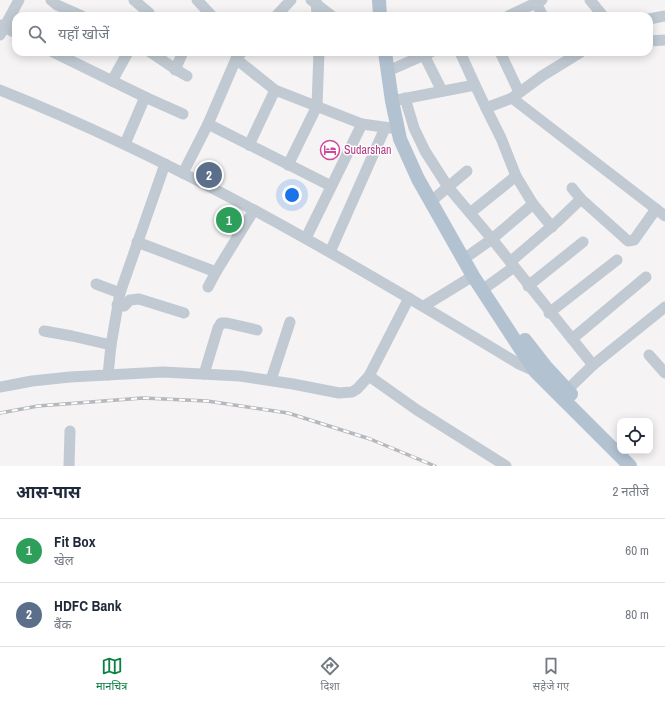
<!DOCTYPE html>
<html lang="hi">
<head>
<meta charset="utf-8">
<style>
  body { margin:0; font-family:"Archivo Narrow","Noto Sans Devanagari",sans-serif; background:#f2f2f3; color:#1f2937 }
  .controls { position:absolute; right:12px; bottom:12px; display:grid; overflow:hidden; border-radius:8px; box-shadow:0 2px 10px #0003 }
  .controls button { width:36px; height:36px; display:grid; place-items:center; padding:0; border:0; border-bottom:1px solid #e0e1e3; background:#fff; color:#1f2937; font:20px sans-serif }
  .you { position:absolute; left:292px; top:195px; width:14px; height:14px; margin:-10px; border:3px solid #fff; border-radius:50%; background:#1a73e8; box-shadow:0 0 0 6px #1a73e833 }
  .badge { display:grid; place-items:center; width:26px; height:26px; border-radius:50%; background:#0b8043; color:#fff; font-size:13px; font-weight:700 }
  .pin { position:absolute; translate:-50% -50%; border:2px solid #fff; box-shadow:0 1px 4px #0006 }
  .list { margin:0; padding:0; list-style:none }
  h2 { display:flex; justify-content:space-between; align-items:center; height:52px; margin:0; padding:0 16px; font-size:17px }
  h2 small { font-size:13px; font-weight:400; color:#747a83 }
  .list li { display:grid; grid-template-columns:26px 1fr auto; gap:12px; align-items:center; box-sizing:border-box; height:64px; padding:0 16px; border-top:1px solid #e0e1e3 }
  .list b { display:block; font-size:15px; white-space:nowrap }
  .list p { margin:0; font-size:13px; white-space:nowrap; color:#747a83 }
  .list em { font-size:13px; font-style:normal; color:#747a83 }
  .icon { flex:none; width:22px; height:22px; fill:none; stroke:currentColor; stroke-width:2; stroke-linecap:round; stroke-linejoin:round }
  .map { position:relative; flex:none; width:665px; height:466px; overflow:hidden }
  .search { position:absolute; background:#fff; box-shadow:0 2px 10px #0003; left:12px; right:12px; top:12px; height:44px; display:flex; align-items:center; gap:10px; box-sizing:border-box; padding:0 14px; border-radius:12px; color:#747a83; font-size:15px }
  .sheet { height:180px; background:#fff }
  nav { display:flex; justify-content:space-around; align-items:center; box-sizing:border-box; height:56px; border-top:1px solid #e0e1e3; background:#fff; font-size:11px; color:#747a83 }
  nav a { display:grid; justify-items:center; gap:2px }
  nav .on { color:#0b8043 }
  .map>svg:first-child { display:block }
  .lines { fill:none; stroke-linecap:round; stroke-linejoin:round }
  .minor { stroke:#c1cad2; stroke-width:11 }
  .major { stroke:#b3c2d1; stroke-width:14 }
  .rail-casing { stroke:#b5b8bd; stroke-width:3.5 }
  .rail { stroke:#fff; stroke-width:2; stroke-dasharray:6; stroke-linecap:butt }
  .labels { text-anchor:middle; stroke-width:3; stroke-linejoin:round; paint-order:stroke }
  .hotel-label { font-size:12px; fill:#b23c85; stroke:#fff; text-anchor:start }
</style>
</head>
<body>
<div class="map">
<svg width="665" height="466" viewBox="0 0 665 466">
  <rect width="100%" height="100%" fill="#f5f3f3"/>
  <g class="lines">
    <!-- minor -->
    <g class="minor">
      <polyline points="51,0 57,5 82,16"/>
      <polyline points="134,0 149,13 147,16"/>
      <polyline points="197,0 212,16"/>
      <polyline points="311,0 332,16"/>
      <polyline points="316,0 317,16"/>
      <polyline points="590,0 603,16"/>
      <polyline points="536,3 543,16"/>
      <polyline points="276,16 291,0"/>
      <polyline points="508,16 542,0"/>
      <polyline points="649,19 665,16"/>
      <polyline points="0,25 16,33"/>
      <polyline points="0,35 19,0"/>
      <polyline points="649,41 665,40"/>
      <polyline points="53,52 145,97 125,144"/>
      <path d="M150 52C163 60 174 69 187 76"/>
      <polyline points="460,52 475,85"/>
      <polyline points="500,52 519,92"/>
      <polyline points="424,55 442,91"/>
      <polyline points="236,59 275,90 362,124 398,129"/>
      <polyline points="175,70 183,52"/>
      <polyline points="388,71 431,52"/>
      <polyline points="112,81 128,52"/>
      <path d="M0 90C182 162 352 263 519 364L530 369 538 371"/>
      <polyline points="145,97 183,114"/>
      <polyline points="405,98 414,128 425,151 448,187 467,171"/>
      <polyline points="512,98 542,76 581,52"/>
      <polyline points="397,100 475,85 486,108 512,98 665,216"/>
      <polyline points="486,108 501,138 516,176 470,213 492,239 533,204"/>
      <polyline points="208,124 331,186"/>
      <polyline points="249,145 275,90"/>
      <polyline points="288,165 317,106 319,52"/>
      <polyline points="183,173 208,124 236,59 242,52"/>
      <polyline points="516,176 533,204 552,227"/>
      <polyline points="572,188 581,199 628,241 634,240 656,209"/>
      <polyline points="435,198 448,187 470,213"/>
      <polyline points="306,238 362,124"/>
      <polyline points="137,242 216,272 208,287"/>
      <polyline points="330,252 385,128"/>
      <polyline points="468,256 492,239 593,365"/>
      <polyline points="510,262 558,221 581,199"/>
      <polyline points="216,272 254,210"/>
      <polyline points="96,284 120,293"/>
      <polyline points="528,286 583,242"/>
      <polyline points="482,290 514,267"/>
      <polyline points="117,305 124,306 130,300 139,299 184,313"/>
      <polyline points="424,306 473,276"/>
      <polyline points="549,313 617,260"/>
      <polyline points="44,331 72,336 111,345"/>
      <polyline points="572,339 646,277"/>
      <polyline points="649,355 665,373"/>
      <polyline points="204,374 218,328 221,323 227,323 257,330"/>
      <polyline points="108,375 111,345 120,293 165,164"/>
      <polyline points="369,376 417,410 506,466"/>
      <polyline points="271,380 290,322"/>
      <polyline points="0,387 32,381 70,377 163,372 240,376 293,384 339,393 352,392 357,389 369,376 409,298"/>
      <polyline points="562,395 593,365 665,307"/>
      <polyline points="69,466 70,431"/>
    </g>
    <!-- major -->
    <g class="major">
      <polyline points="379,0 380,16"/>
      <polyline points="385,52 392,101 400,139 418,179 473,276 535,371 630,466"/>
      <polyline points="525,340 546,367 571,394"/>
    </g>
    <defs>
      <polyline id="rail" points="0,413 38,406 143,398 207,401 288,413 370,439 435,466"/>
    </defs>
    <!-- rail casing -->
    <use href="#rail" class="rail-casing"/>
    <!-- rail -->
    <use href="#rail" class="rail"/>
  </g>
  <!-- icons -->
  <defs>
    <symbol id="hotel-ring" viewBox="-11 -11 22 22"><circle r="9.5" fill="#fff" stroke="#d1479c" stroke-width="1.5"/><path d="M-6-4.5h1.5V1H6V5H4.5V3h-9V5H-6ZM-4 0a1.8 1.8 0 1 1 3.6 0ZM.5 0V-2.5h3Q6-2.5 6 0Z" fill="#d1479c"/></symbol>
  </defs>
  <g fill-rule="evenodd">
    <use href="#hotel-ring" x="319" y="139" width="22" height="22"/>
  </g>
  <g class="labels">
    <!-- hotel labels -->
    <g class="hotel-label">
      <text x="344" y="154">Sudarshan</text>
    </g>
  </g>
</svg>
<div class="controls">
<button><svg class="icon" aria-label="locate" viewBox="0 0 24 24"><circle cx="12" cy="12" r="6"/><path d="M12 2v4M12 18v4M2 12h4M18 12h4"/></svg></button>
</div>
<div class="you"></div>
<div class="pin badge" style="left:229px;top:220px;background:#2e9e5b">1</div>
<div class="pin badge" style="left:209px;top:175px;background:#5c6f8a">2</div>
<div class="search"><svg class="icon" aria-label="search" viewBox="0 0 24 24"><circle cx="10" cy="10" r="6"/><path d="M15 15l6 6"/></svg>यहाँ खोजें</div>
</div>
<section class="sheet">
<h2>आस-पास<small>2 नतीजे</small></h2>
<ul class="list">
<li><span class="badge" style="background:#2e9e5b">1</span><div><b>Fit Box</b><p>खेल</p></div><em>60 m</em></li>
<li><span class="badge" style="background:#5c6f8a">2</span><div><b>HDFC Bank</b><p>बैंक</p></div><em>80 m</em></li>
</ul>
</section>
<nav>
<a class="on"><svg class="icon" aria-label="map" viewBox="0 0 24 24"><path d="M3 6l6-2 6 2 6-2v14l-6 2-6-2-6 2zM9 4v14M15 6v14"/></svg>मानचित्र</a>
<a><svg class="icon" aria-label="directions" viewBox="0 0 24 24"><path d="M12 3l9 9-9 9-9-9zM9 14v-3h6M13 9l2 2-2 2"/></svg>दिशा</a>
<a><svg class="icon" aria-label="saved" viewBox="0 0 24 24"><path d="M7 4h10v16l-5-4-5 4z"/></svg>सहेजे गए</a>
</nav>
</body>
</html>
